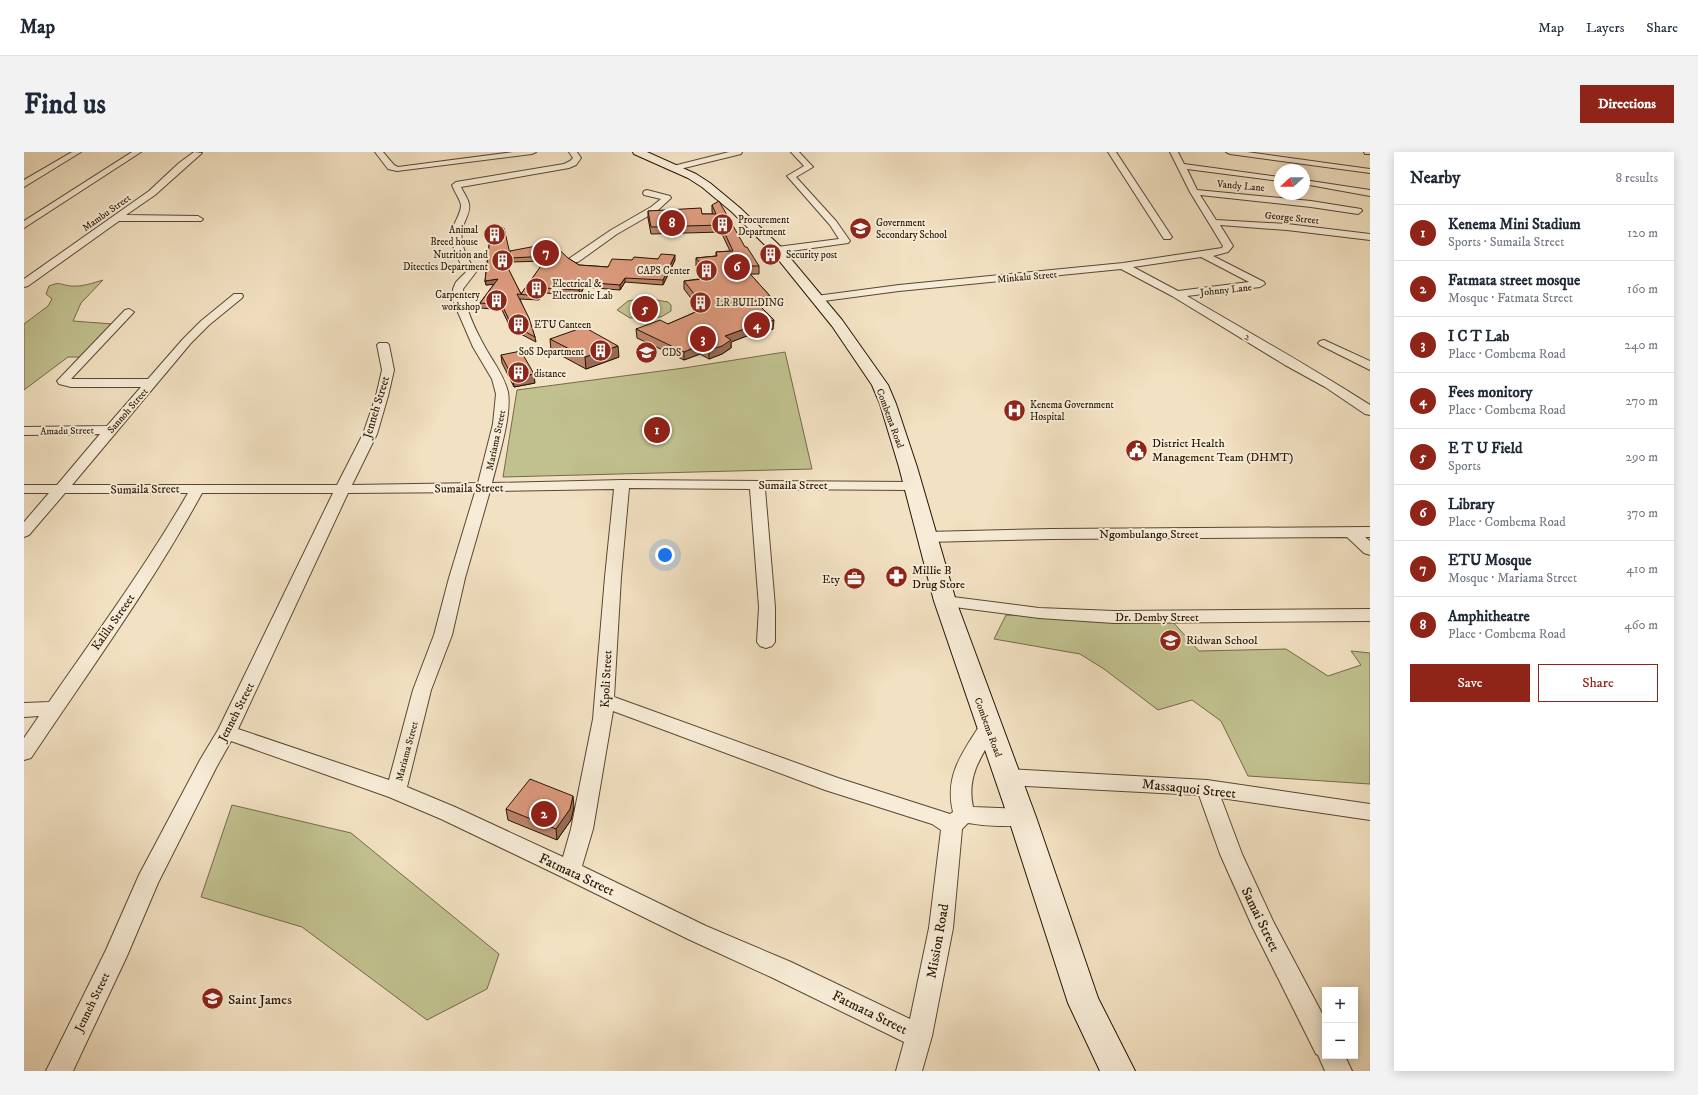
<!DOCTYPE html>
<html lang="en">
<head>
<meta charset="utf-8">
<style>
  body { margin:0; font-family:"IM FELL DW Pica",serif; background:#f2f2f3; color:#1f2937 }
  .controls { position:absolute; right:12px; bottom:12px; display:grid; overflow:hidden; border-radius:0px; box-shadow:0 2px 10px #0003 }
  .controls button { width:36px; height:36px; display:grid; place-items:center; padding:0; border:0; border-bottom:1px solid #e0e1e3; background:#fff; color:#1f2937; font:20px sans-serif }
  .compass { position:absolute; left:1250px; top:12px; width:36px; height:36px; border-radius:50%; background:#fff; box-shadow:0 2px 10px #0003; rotate:249deg }
  .you { position:absolute; left:641px; top:403px; width:14px; height:14px; margin:-10px; border:3px solid #fff; border-radius:50%; background:#1a73e8; box-shadow:0 0 0 6px #1a73e833 }
  .badge { display:grid; place-items:center; width:26px; height:26px; border-radius:50%; background:#8f2418; color:#fff; font-size:13px; font-weight:700 }
  .pin { position:absolute; translate:-50% -50%; border:2px solid #fff; box-shadow:0 1px 4px #0006 }
  .list { margin:0; padding:0; list-style:none }
  h2 { display:flex; justify-content:space-between; align-items:center; height:52px; margin:0; padding:0 16px; font-size:17px }
  h2 small { font-size:13px; font-weight:400; color:#747a83 }
  .list li { display:grid; grid-template-columns:26px 1fr auto; gap:12px; align-items:center; box-sizing:border-box; height:56px; padding:0 16px; border-top:1px solid #e0e1e3 }
  .list b { display:block; font-size:15px; white-space:nowrap }
  .list p { margin:0; font-size:13px; white-space:nowrap; color:#747a83 }
  .list em { font-size:13px; font-style:normal; color:#747a83 }
  .actions { display:flex; gap:8px; padding:12px 16px }
  .actions a { flex:1; padding:9px 0; border:1px solid #8f2418; border-radius:0px; text-align:center; font-size:14px; color:#8f2418 }
  .actions .main { background:#8f2418; color:#fff }
  .map { position:relative; flex:none; width:1346px; height:919px; overflow:hidden; border-radius:0px }
  header { display:flex; align-items:center; gap:24px; box-sizing:border-box; height:56px; padding:0 20px; background:#fff; border-bottom:1px solid #e0e1e3 }
  header strong { font-size:19px }
  nav { display:flex; gap:22px; margin-inline-start:auto; font-size:14px }
  .intro { display:flex; align-items:center; justify-content:space-between; box-sizing:border-box; height:96px; padding:0 24px }
  h1 { margin:0; font-size:28px }
  .button { padding:10px 18px; border-radius:0px; background:#8f2418; color:#fff; font-size:14px; font-weight:700 }
  main { display:flex; gap:24px; padding:0 24px }
  aside { flex:1; background:#fff; border-radius:0px; box-shadow:0 2px 10px #0003 }
  .map>svg:first-child { display:block }
  .green { fill:#c1c18f; stroke:#746a48 }
  .lines { fill:none; stroke-linecap:round; stroke-linejoin:round }
  .street-casing { stroke:#5a4730; stroke-width:2 }
  .secondary-casing { stroke:#271400; stroke-width:2 }
  .street { fill:#f7ecd7; fill-rule:evenodd }
  .secondary { fill:#f7ecd7; fill-rule:evenodd }
  .wall { fill:#bc846b; stroke:#271400 }
  .shaded-wall { fill:#996b57; stroke:#271400 }
  .building { fill:#db997c; stroke:#271400 }
  .labels { text-anchor:middle; stroke-width:4; stroke-linejoin:round; paint-order:stroke }
  .far-street-label { font-size:10px; fill:#271400; stroke:#f7ecd7 }
  .far-poi-label { font-size:10px; fill:#271400; stroke:#f7ecd7; text-anchor:start }
  .street-label { font-size:12px; fill:#271400; stroke:#f7ecd7 }
  .poi-label { font-size:12px; fill:#271400; stroke:#f7ecd7; text-anchor:start }
  .near-street-label { font-size:14px; fill:#271400; stroke:#f7ecd7 }
  .near-poi-label { font-size:14px; fill:#271400; stroke:#f7ecd7; text-anchor:start }
</style>
</head>
<body>
<header>
<strong>Map</strong>
<nav><a>Map</a><a>Layers</a><a>Share</a></nav>
</header>
<div class="intro"><h1>Find us</h1><a class="button">Directions</a></div>
<main>
<div class="map">
<svg width="1346" height="919" viewBox="0 0 1346 919">
  <rect width="100%" height="100%" fill="#f2e1c2"/>
  <filter id="stains"><feTurbulence type="fractalNoise" baseFrequency=".005" numOctaves="4"/><feColorMatrix values="0 0 0 0 .2 0 0 0 0 .09 0 0 0 0 .02 0 0 0 .5 -.17"/></filter>
  <radialGradient id="worn" r=".72"><stop offset=".6" stop-color="#630" stop-opacity="0"/><stop offset="1" stop-color="#630" stop-opacity=".3"/></radialGradient>
  <!-- green -->
  <g class="green">
    <path d="M79 128 57 151 49 169 89 172 58 205H44L0 238V172L24 154 28 147 22 142 25 134C37 129 36 133 47 134 58 135 69 131 79 128Z"/>
    <polygon points="621,146 644,150 647,153 647,159 637,165 606,166 593,158 604,149"/>
    <polygon points="761,200 788,317 479,325 493,238 660,216"/>
    <polygon points="982,463 1147,468 1175,499 1262,497 1304,524 1337,513 1327,499 1346,501 1346,632 1224,624 1197,569 1168,548 1134,558 1080,517 1056,502 970,487"/>
    <polygon points="208,653 327,681 475,802 463,837 403,868 278,775 177,745"/>
  </g>
  <g class="lines">
    <defs>
      <g id="street">
        <polygon points="48,0 57,0 0,35 0,28"/>
        <polygon points="108,0 117,0 0,76 0,69"/>
        <polygon points="170,0 178,1 131,43 102,63 174,64 179,67 177,69 95,69 4,134 0,135 0,127 125,39 155,11"/>
        <polygon points="351,0 359,0 370,13 374,15 489,0 512,0 508,2 373,19 364,17"/>
        <path d="M545 0H553L557 6 552 13 545 16 437 35C439 40 444 46 445 52 447 61 439 70 438 79 435 93 445 109 452 120L439 137C441 157 452 179 462 197 470 211 480 224 484 240 488 263 474 307 468 331L598 328 889 330 894 331 896 334 894 337 889 338 741 337 751 455V490L748 494 742 496 736 494 733 490 735 455 726 337 605 336 597 425 590 545 814 626 926 662 929 660C920 623 939 600 958 570L965 568 972 570 975 575C959 602 942 622 949 655L998 657 1005 659 1009 665 1005 671C989 676 961 674 944 671L938 677 929 776 908 884 898 919H872L880 890 749 826 666 788 538 725 417 667 365 645 207 589 192 616 134 731 103 804 49 919H22L82 798 115 723 176 608 194 578 309 341H178C128 433 65 519 7 606L0 608V586L15 564 0 565V551L25 550C72 482 122 414 164 341H41L5 383 0 385V370L25 341H0V333H33L76 282 0 283V275L83 274 117 235H47L35 232 33 229 101 158 105 157 110 160 47 227H124L159 187 177 169 210 142H218L219 144 218 146 185 173 167 191 48 333H313L339 282 352 244 358 218 353 193 355 191H363L365 193 370 218 364 244 353 282 328 333 454 331 469 272 472 242 468 227 449 195 430 151 429 137 432 130 442 120C434 109 426 92 428 79 430 70 437 62 437 53 436 47 430 39 428 33L432 30 540 12 546 9 549 6ZM590 337 581 425 569 567 547 677 539 705 431 655 383 635 407 538 428 483 441 426 466 339ZM451 340 425 426 410 483 389 538 365 628 214 577 324 341ZM589 559 801 638 908 672 917 678 905 776 886 867 767 810 682 774 558 714 569 677Z"/>
        <polygon points="705,0 718,0 717,2 652,18 648,16 649,14"/>
        <polygon points="767,0 775,0 789,15 772,25 812,69 826,89 824,91 753,101 748,98 753,95 815,87 806,73 763,24 780,14"/>
        <polygon points="1084,0 1092,0 1148,85 1146,87 1140,87"/>
        <path d="M1146 0H1154L1160 12 1256 25V29L1163 17 1173 38 1287 49 1337 57 1338 59 1334 62 1287 55 1176 43 1192 68 1263 72 1346 82V88L1263 78 1196 73 1209 94 1204 100 1189 104 1240 130 1241 132 1236 135 1163 144C1224 180 1287 215 1346 253V263L1341 262 1301 235 1261 213 1148 144 1097 117 875 139 792 150 787 147 792 144 875 133 1099 111 1198 96 1199 94 1166 40ZM1177 105 1225 130 1154 139 1109 115Z"/>
        <polygon points="1202,0 1223,0 1346,17 1346,21 1206,2"/>
        <polygon points="1340,0 1346,0 1346,2 1341,2"/>
        <polygon points="1280,28 1346,38 1346,44 1280,32"/>
        <polygon points="623,38 646,44 647,46 633,59 593,82 554,110 546,110 545,108 546,106 587,78 627,55 637,47 620,43 619,41 620,39"/>
        <polygon points="1300,188 1346,209 1346,218 1296,193 1294,191 1296,189"/>
        <polygon points="1346,375 1346,385 1341,385 1346,389 1346,403 1340,401 1323,385 1027,387 903,390 898,388 895,385 898,382 903,380 1027,377"/>
        <polygon points="921,444 1015,456 1090,459 1346,457 1346,469 1090,471 1015,466 915,453 913,449 915,445"/>
        <polygon points="983,617 1183,628 1346,652 1346,668 1197,646 1218,702 1249,769 1301,867 1301,904 1321,904 1328,919 1301,919 1294,903 1292,902 1229,776 1196,702 1175,643 983,633 976,631 973,625 976,619"/>
      </g>
      <polygon id="secondary" points="609,0 623,0 672,22 686,31 716,56 757,95 818,168 864,233 872,252 893,315 932,449 1012,665 1074,846 1111,919 1076,919 1044,851 984,665 910,449 875,315 856,252 848,233 808,174 749,101 708,60 678,35 664,26 610,2"/>
    </defs>
    <!-- street casing -->
    <use href="#street" class="street-casing"/>
    <!-- secondary casing -->
    <use href="#secondary" class="secondary-casing"/>
    <!-- street -->
    <use href="#street" class="street"/>
    <!-- secondary -->
    <use href="#secondary" class="secondary"/>
  </g>
  <!-- wall -->
  <g class="wall">
    <polygon points="688,53 735,114 735,122 726,122 746,144 746,152 735,153 749,177 735,181 733,180 707,190 707,196 698,202 685,207 676,202 660,208 613,186 612,177 644,172 676,158 660,137 660,129 682,126 672,114 672,106 692,104 692,100 706,99 697,80 627,82 624,66 624,59 678,62 689,62 688,60"/>
    <polygon points="467,77 487,106 487,110 481,111 497,142 521,109 487,110 486,99 544,106 555,113 584,115 608,108 634,107 651,108 639,133 601,130 596,138 560,135 556,143 520,141 515,148 496,147 511,185 512,190 487,177 478,158 457,156 456,151 470,132 462,133 461,129"/>
    <polygon points="526,187 595,205 562,217 527,198"/>
    <polygon points="477,203 511,231 490,235 478,211"/>
    <polygon points="550,655 547,668 533,688 484,668 482,657"/>
  </g>
  <!-- shaded-wall -->
  <g class="shaded-wall">
    <polygon points="651,103 651,108 639,133 639,128"/>
    <polygon points="601,126 601,130 596,138 596,133"/>
    <polygon points="474,127 474,132 462,133 461,129"/>
    <polygon points="559,130 560,135 556,143 555,138"/>
    <polygon points="520,136 520,141 515,148 514,144"/>
    <polygon points="746,144 746,152 727,154 728,146"/>
    <polygon points="750,168 749,177 735,181 736,173"/>
    <polygon points="734,172 733,180 707,190 707,196 698,202 685,207 685,198 701,184"/>
    <polygon points="676,193 676,202 660,208 660,200"/>
    <polygon points="594,194 595,205 562,217 561,205"/>
    <polygon points="510,222 511,231 490,235 489,226"/>
    <polygon points="549,644 550,655 547,668 533,688 532,677"/>
  </g>
  <!-- building -->
  <g class="building">
    <polygon points="695,49 721,95 723,95 735,114 719,114 746,144 728,146 750,168 736,173 734,172 701,184 707,188 698,194 685,198 676,193 660,200 612,177 636,168 644,172 681,156 660,129 688,126 672,106 693,104 692,100 709,99 697,73 627,75 624,59 677,56 678,62 692,62 688,53"/>
    <polygon points="480,76 487,106 479,106 497,142 524,104 487,106 486,99 528,91 544,106 555,113 584,115 588,107 608,108 610,105 634,107 637,102 651,103 639,128 601,126 596,133 559,130 555,138 520,136 514,144 493,142 505,166 511,185 487,172 478,153 456,151 474,127 461,129 467,77"/>
    <polygon points="560,175 594,194 561,205 526,187"/>
    <polygon points="497,199 510,222 489,226 477,203"/>
    <polygon points="506,627 549,644 546,657 532,677 482,657"/>
  </g>
  <!-- icons -->
  <defs>
    <symbol id="building-disc" viewBox="-11 -11 22 22"><circle r="9.5" fill="#8f2418" stroke="#f7ecd7"/><path d="M-4-6H4V6H1V3H-1V6H-4ZM-2.5-4.3h1.7v1.8h-1.7ZM.8-4.3h1.7v1.8H.8ZM-2.5-1h1.7V.8h-1.7ZM.8-1h1.7V.8H.8Z" fill="#fff"/></symbol>
    <symbol id="school-disc" viewBox="-11 -11 22 22"><circle r="9.5" fill="#8f2418" stroke="#f7ecd7"/><path d="M0-5L7-2L0 1L-7-2ZM-4 1L0 2.5L4 1V4Q0 6-4 4Z" fill="#fff"/></symbol>
    <symbol id="university-disc" viewBox="-11 -11 22 22"><circle r="9.5" fill="#8f2418" stroke="#f7ecd7"/><path d="M0-5L7-2L0 1L-7-2ZM-4 1L0 2.5L4 1V4Q0 6-4 4Z" fill="#fff"/></symbol>
    <symbol id="hospital-disc" viewBox="-11 -11 22 22"><circle r="9.5" fill="#8f2418" stroke="#f7ecd7"/><path d="M-5-5h3v3.5h4V-5h3V5h-3V1.5h-4V5h-3Z" fill="#fff"/></symbol>
    <symbol id="civic-disc" viewBox="-11 -11 22 22"><circle r="9.5" fill="#8f2418" stroke="#f7ecd7"/><path d="M-.6-6.5H3V-4.5H.6V-3L4-1V1h2V6H-6V1h2V-1L-.6-3ZM-1.2 2.5V6h2.4V2.5Z" fill="#fff"/></symbol>
    <symbol id="pharmacy-disc" viewBox="-11 -11 22 22"><circle r="9.5" fill="#8f2418" stroke="#f7ecd7"/><path d="M-2-6h4v4h4v4h-4v4h-4v-4h-4v-4h4Z" fill="#fff"/></symbol>
    <symbol id="office-disc" viewBox="-11 -11 22 22"><circle r="9.5" fill="#8f2418" stroke="#f7ecd7"/><path d="M-6-3h4V-5.5h4V-3h4V5H-6ZM-1-4.5V-3h2v-1.5ZM-6 0V1H6V0Z" fill="#fff"/></symbol>
  </defs>
  <g fill-rule="evenodd">
    <use href="#building-disc" x="686" y="60" width="25" height="25"/>
    <use href="#school-disc" x="824" y="64" width="25" height="25"/>
    <use href="#building-disc" x="458" y="70" width="25" height="25"/>
    <use href="#building-disc" x="734" y="90" width="25" height="25"/>
    <use href="#building-disc" x="466" y="96" width="25" height="25"/>
    <use href="#building-disc" x="670" y="106" width="25" height="25"/>
    <use href="#building-disc" x="500" y="124" width="25" height="25"/>
    <use href="#building-disc" x="460" y="136" width="25" height="25"/>
    <use href="#building-disc" x="664" y="138" width="25" height="25"/>
    <use href="#building-disc" x="482" y="160" width="25" height="25"/>
    <use href="#building-disc" x="564" y="186" width="25" height="25"/>
    <use href="#university-disc" x="610" y="188" width="25" height="25"/>
    <use href="#building-disc" x="482" y="208" width="25" height="25"/>
    <use href="#hospital-disc" x="978" y="246" width="25" height="25"/>
    <use href="#civic-disc" x="1100" y="286" width="25" height="25"/>
    <use href="#pharmacy-disc" x="860" y="412" width="25" height="25"/>
    <use href="#office-disc" x="818" y="414" width="25" height="25"/>
    <use href="#school-disc" x="1134" y="476" width="25" height="25"/>
    <use href="#school-disc" x="176" y="834" width="25" height="25"/>
  </g>
  <g class="labels">
    <!-- far-street labels -->
    <g class="far-street-label">
      <text transform="translate(1217 33) rotate(5)" y="4">Vandy Lane</text>
      <text transform="translate(82 60) rotate(-35)" y="4">Mambu Street</text>
      <text transform="translate(1268 65) rotate(6)" y="4">George Street</text>
      <text transform="translate(1003 124) rotate(-5)" y="4">Minkalu Street</text>
      <text transform="translate(1202 137) rotate(-6)" y="4">Johnny Lane</text>
      <text transform="translate(1224 184) rotate(31)" y="4">2</text>
      <text transform="translate(103 258) rotate(-49)" y="4">Sannoh Street</text>
      <text transform="translate(867 266) rotate(70)" y="4">Combema Road</text>
      <text transform="translate(43 278) rotate(-1)" y="4">Amadu Street</text>
      <text transform="translate(471 288) rotate(-78)" y="4">Mariama Street</text>
      <text transform="translate(965 575) rotate(70)" y="4">Combema Road</text>
      <text transform="translate(382 599) rotate(-75)" y="4">Mariama Street</text>
    </g>
    <!-- far-poi labels -->
    <g class="far-poi-label">
      <text x="714" y="71">Procurement<tspan x="714" dy="12">Department</tspan></text>
      <text x="852" y="74">Government<tspan x="852" dy="12">Secondary School</tspan></text>
      <text x="454" y="81" text-anchor="end">Animal<tspan x="454" dy="12">Breed house</tspan></text>
      <text x="464" y="106" text-anchor="end">Nutrition and<tspan x="464" dy="12">Ditectics Department</tspan></text>
      <text x="762" y="106">Security post</text>
      <text x="666" y="122" text-anchor="end">CAPS Center</text>
      <text x="528" y="135">Electrical &amp;<tspan x="528" dy="12">Electronic Lab</tspan></text>
      <text x="456" y="146" text-anchor="end">Carpentery<tspan x="456" dy="12">workshop</tspan></text>
      <text x="692" y="154">LR BUILDING</text>
      <text x="510" y="176">ETU Canteen</text>
      <text x="560" y="203" text-anchor="end">SoS Department</text>
      <text x="638" y="204">CDS</text>
      <text x="510" y="225">distance</text>
      <text x="1006" y="256">Kenema Government<tspan x="1006" dy="12">Hospital</tspan></text>
    </g>
    <!-- street labels -->
    <g class="street-label">
      <text transform="translate(352 255) rotate(-73)" y="4">Jenneh Street</text>
      <text x="769" y="337">Sumaila Street</text>
      <text transform="translate(445 336) rotate(-1)" y="4">Sumaila Street</text>
      <text transform="translate(121 337) rotate(-1)" y="4">Sumaila Street</text>
      <text x="1125" y="386">Ngombulango Street</text>
      <text x="1133" y="469">Dr. Demby Street</text>
      <text transform="translate(89 470) rotate(-55)" y="4">Kalilu Streeet</text>
      <text transform="translate(582 527) rotate(-87)" y="4">Kpoli Street</text>
      <text transform="translate(212 560) rotate(-63)" y="4">Jenneh Street</text>
      <text transform="translate(68 850) rotate(-64)" y="4">Jenneh Street</text>
    </g>
    <!-- poi labels -->
    <g class="poi-label">
      <text x="1128" y="295">District Health<tspan x="1128" dy="14">Management Team (DHMT)</tspan></text>
      <text x="888" y="422">Millie B<tspan x="888" dy="14">Drug Store</tspan></text>
      <text x="816" y="431" text-anchor="end">Ety</text>
      <text x="1162" y="492">Ridwan School</text>
    </g>
    <!-- near-street labels -->
    <g class="near-street-label">
      <text transform="translate(1165 636) rotate(6)" y="5">Massaquoi Street</text>
      <text transform="translate(553 722) rotate(25)" y="5">Fatmata Street</text>
      <text transform="translate(1237 767) rotate(64)" y="5">Samai Street</text>
      <text transform="translate(913 789) rotate(-80)" y="5">Mission Road</text>
      <text transform="translate(846 860) rotate(26)" y="5">Fatmata Street</text>
    </g>
    <!-- near-poi labels -->
    <g class="near-poi-label">
      <text x="204" y="852">Saint James</text>
    </g>
  </g>
  <rect width="100%" height="100%" filter="url(#stains)"/>
  <rect width="100%" height="100%" fill="url(#worn)"/>
</svg>
<div class="controls">
<button>+</button>
<button>−</button>
</div>
<svg class="compass" viewBox="-18 -18 36 36"><path d="M0-13l5 13h-10z" fill="#e53935"/><path d="M0 13l5-13h-10z" fill="#747a83"/></svg>
<div class="you"></div>
<div class="pin badge" style="left:633px;top:278px">1</div>
<div class="pin badge" style="left:520px;top:662px">2</div>
<div class="pin badge" style="left:679px;top:187px">3</div>
<div class="pin badge" style="left:733px;top:173px">4</div>
<div class="pin badge" style="left:621px;top:157px">5</div>
<div class="pin badge" style="left:713px;top:115px">6</div>
<div class="pin badge" style="left:522px;top:101px">7</div>
<div class="pin badge" style="left:648px;top:71px">8</div>
</div>
<aside>
<h2>Nearby<small>8 results</small></h2>
<ul class="list">
<li><span class="badge">1</span><div><b>Kenema Mini Stadium</b><p>Sports · Sumaila Street</p></div><em>120 m</em></li>
<li><span class="badge">2</span><div><b>Fatmata street mosque</b><p>Mosque · Fatmata Street</p></div><em>160 m</em></li>
<li><span class="badge">3</span><div><b>I C T Lab</b><p>Place · Combema Road</p></div><em>240 m</em></li>
<li><span class="badge">4</span><div><b>Fees monitory</b><p>Place · Combema Road</p></div><em>270 m</em></li>
<li><span class="badge">5</span><div><b>E T U Field</b><p>Sports</p></div><em>290 m</em></li>
<li><span class="badge">6</span><div><b>Library</b><p>Place · Combema Road</p></div><em>370 m</em></li>
<li><span class="badge">7</span><div><b>ETU Mosque</b><p>Mosque · Mariama Street</p></div><em>410 m</em></li>
<li><span class="badge">8</span><div><b>Amphitheatre</b><p>Place · Combema Road</p></div><em>460 m</em></li>
</ul>
<div class="actions"><a class="main">Save</a><a>Share</a></div>
</aside>
</main>
</body>
</html>
